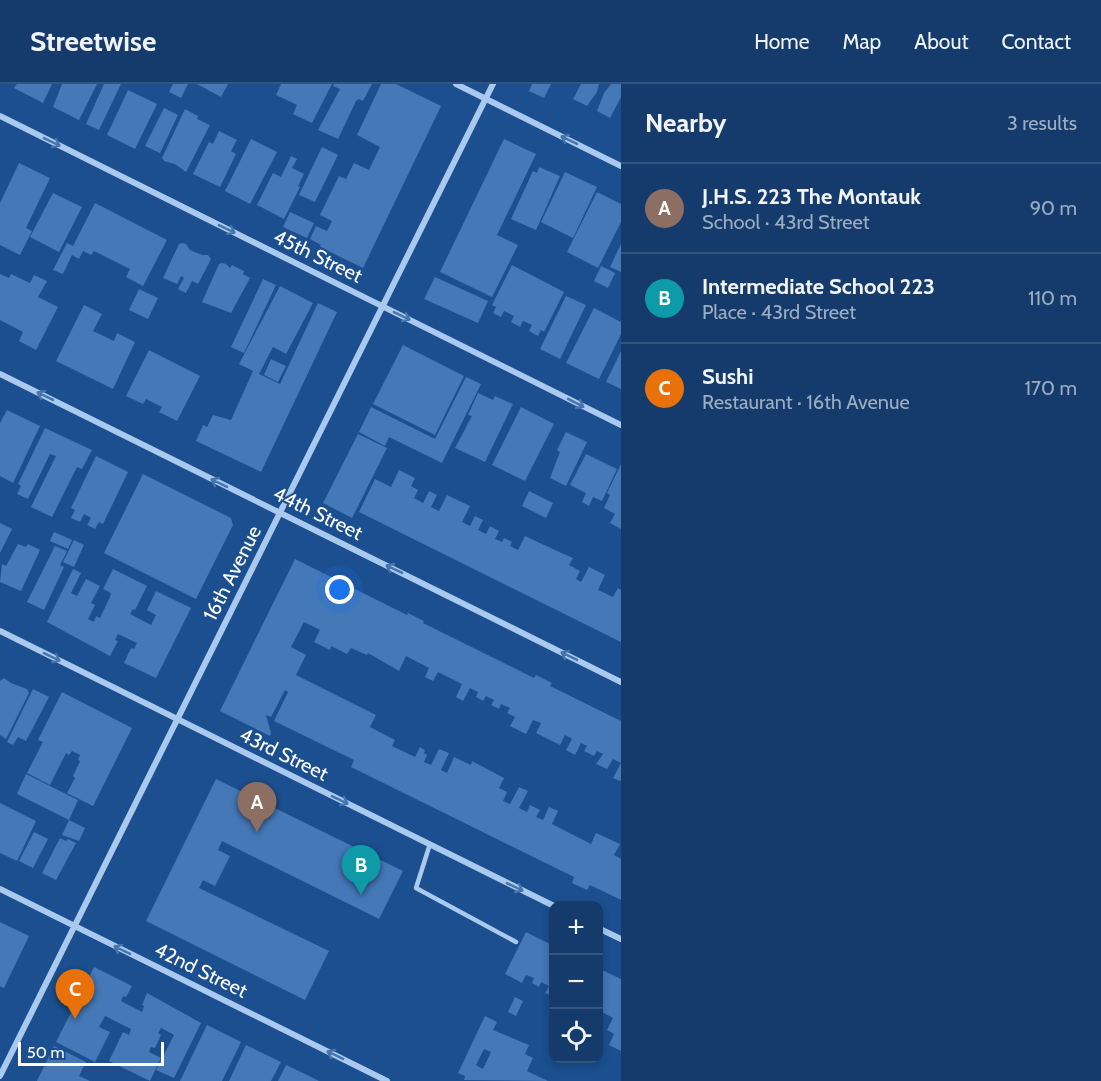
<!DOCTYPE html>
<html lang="en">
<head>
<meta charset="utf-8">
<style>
  body { margin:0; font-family:Cabin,sans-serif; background:#214673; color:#f1f3f6 }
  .controls { position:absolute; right:18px; bottom:18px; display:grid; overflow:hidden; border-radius:12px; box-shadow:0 3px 9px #0003 }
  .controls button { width:54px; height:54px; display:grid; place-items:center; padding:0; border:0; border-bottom:2px solid #33557e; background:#143b6b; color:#f1f3f6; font:30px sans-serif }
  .scale { position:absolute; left:18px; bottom:15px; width:146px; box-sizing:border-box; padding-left:6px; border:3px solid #fff; border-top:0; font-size:16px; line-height:21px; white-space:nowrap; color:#fff; -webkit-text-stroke:4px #1b4f8f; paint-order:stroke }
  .you { position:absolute; left:340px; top:506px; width:21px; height:21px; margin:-15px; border:4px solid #fff; border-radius:50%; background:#1a73e8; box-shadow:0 0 0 9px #1a73e833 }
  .badge { display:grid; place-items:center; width:39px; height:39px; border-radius:50%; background:#e797bd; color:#fff; font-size:20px; font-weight:700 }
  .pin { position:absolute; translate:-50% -50px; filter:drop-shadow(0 2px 3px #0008) }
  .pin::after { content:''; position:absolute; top:32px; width:21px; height:18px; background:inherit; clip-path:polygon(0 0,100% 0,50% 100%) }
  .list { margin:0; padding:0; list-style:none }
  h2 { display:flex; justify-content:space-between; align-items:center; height:78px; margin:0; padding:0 24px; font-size:26px }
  h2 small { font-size:20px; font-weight:400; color:#9dadc1 }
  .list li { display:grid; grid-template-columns:39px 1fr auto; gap:18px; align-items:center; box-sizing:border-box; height:90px; padding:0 24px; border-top:2px solid #33557e }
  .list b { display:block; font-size:22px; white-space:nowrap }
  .list p { margin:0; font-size:20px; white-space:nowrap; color:#9dadc1 }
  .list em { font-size:20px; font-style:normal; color:#9dadc1 }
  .icon { flex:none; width:33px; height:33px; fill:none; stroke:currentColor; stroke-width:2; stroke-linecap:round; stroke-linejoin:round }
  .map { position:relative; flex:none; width:621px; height:997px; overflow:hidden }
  header { display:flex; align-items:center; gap:36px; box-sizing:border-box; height:84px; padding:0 30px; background:#143b6b; border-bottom:2px solid #33557e }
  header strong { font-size:28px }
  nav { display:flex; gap:33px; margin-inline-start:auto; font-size:21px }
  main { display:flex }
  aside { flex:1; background:#143b6b }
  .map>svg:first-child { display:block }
  .building { fill:#4478b7; fill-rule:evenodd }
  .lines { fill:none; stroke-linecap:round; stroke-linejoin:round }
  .lane { stroke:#a9c9ee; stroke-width:4.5 }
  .street { stroke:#a9c9ee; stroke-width:6 }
  .oneway { stroke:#4674ac }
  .labels { text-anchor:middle; stroke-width:4.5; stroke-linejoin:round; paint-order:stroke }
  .street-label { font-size:20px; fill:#fff; stroke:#1b4f8f }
</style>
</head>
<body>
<header>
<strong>Streetwise</strong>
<nav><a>Home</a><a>Map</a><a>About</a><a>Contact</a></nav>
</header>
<main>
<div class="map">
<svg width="621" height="997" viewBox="0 0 621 997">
  <rect width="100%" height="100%" fill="#1b4f8f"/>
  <!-- building -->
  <g class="building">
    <polygon points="17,0 52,0 43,19 14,4"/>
    <polygon points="62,0 97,0 79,36 53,23"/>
    <polygon points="104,0 121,0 99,46 86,40"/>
    <polygon points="173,0 188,0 181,14 169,8"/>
    <polygon points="197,0 228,0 221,13"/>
    <polygon points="281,0 332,0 312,39 293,30 297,21 276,11"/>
    <polygon points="334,0 372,0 363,17 359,15 356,17 338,55 318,46 340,5 333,2"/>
    <polygon points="381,0 396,0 441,22 363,184 320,163 321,161 310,155 316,142 327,147 332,137 320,131 339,92 346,95 354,79 369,86 380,63 357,51"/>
    <polygon points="532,0 551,0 544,14 529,7"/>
    <polygon points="581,0 599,0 597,8 587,22 573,15"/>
    <polygon points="611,0 621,0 621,13 610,34 597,27 604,9"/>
    <polygon points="128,6 157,20 135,65 107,51"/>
    <polygon points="164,24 178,31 160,69 145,62"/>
    <polygon points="185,25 198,32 197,35 210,41 186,88 175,80 164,77 162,74"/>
    <polygon points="219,47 237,56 231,67 236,70 220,103 193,90 209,58 213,60"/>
    <polygon points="251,55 277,68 250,120 225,107"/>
    <polygon points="504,55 536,70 497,151 518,161 492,213 440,188"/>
    <polygon points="322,63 338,71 315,118 299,111"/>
    <polygon points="291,72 297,75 292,84 304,90 298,102 300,103 284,135 257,121 273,89 281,93"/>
    <polygon points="19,79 50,94 26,144 32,147 20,171 0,161 0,119"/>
    <polygon points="539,83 560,92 536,146 511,135 533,87 537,89"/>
    <polygon points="565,88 597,103 573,154 541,138"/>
    <polygon points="597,108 621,120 621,138 598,184 567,168"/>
    <polygon points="53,109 82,123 59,168 30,153"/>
    <polygon points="95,119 167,156 143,202 126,193 130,185 94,167 91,171 83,167 79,175 72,171 63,190 53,186 67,159 73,162"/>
    <polygon points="290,128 314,139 307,154 283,143"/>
    <polygon points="182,159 186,160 190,166 202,171 208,171 211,175 198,200 192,197 186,209 178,205 184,194 181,192 177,200 163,194 179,160"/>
    <polygon points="621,160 621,188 610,183"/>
    <polygon points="222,179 226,180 230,184 232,181 244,187 243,190 250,194 231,229 202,218 219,180"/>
    <polygon points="512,181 564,208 544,248 541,246 538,252 529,247 532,241 523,237 520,243 511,238 514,232 504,227 501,233 493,229 496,223 492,221"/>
    <polygon points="601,182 615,189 608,204 594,197"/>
    <polygon points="0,190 9,194 11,190 30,199 34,191 47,197 38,213 58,223 36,266 19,257 23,248 0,236"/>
    <polygon points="435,193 488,217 478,239 424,215"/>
    <polygon points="263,195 276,201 244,269 231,263"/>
    <polygon points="280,202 313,219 286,270 273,263 259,290 280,300 318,219 337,228 261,388 196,357 203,341 207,343 213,331 231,336 253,287 239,280"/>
    <polygon points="139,205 158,214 148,235 129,226"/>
    <polygon points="566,212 586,221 560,275 540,265"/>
    <polygon points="84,221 102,230 93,247 114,257 117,249 135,258 113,305 56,277"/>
    <polygon points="594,224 621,238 621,250 599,295 566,279"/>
    <polygon points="403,261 464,292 435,351 373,320"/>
    <polygon points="149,266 200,292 177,337 159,328 162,323 146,315 143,320 126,312"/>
    <polygon points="621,267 621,305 606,298"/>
    <polygon points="271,275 286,282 278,298 264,291"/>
    <polygon points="466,293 481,300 442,379 389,353 385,362 359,348 371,323 435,355"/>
    <polygon points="478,309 493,316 495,312 513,320 485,378 455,364 472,332 468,331"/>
    <polygon points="521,323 554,340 525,397 492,381"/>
    <polygon points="7,326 40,342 13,399 0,392 0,339"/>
    <polygon points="45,344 92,366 82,385 77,383 52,433 31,423 56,372 50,370 28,415 17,410 21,402 18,400"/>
    <polygon points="566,348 587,358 566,402 550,394 560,368 557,366"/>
    <polygon points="358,350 387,364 352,434 323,419"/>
    <polygon points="586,370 617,385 602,417 593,413 589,422 582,418 586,409 570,401"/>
    <polygon points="96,372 128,388 103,440 99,438 95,445 87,441 91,434 84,430 80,438 71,434 75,426 71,424"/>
    <polygon points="621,380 621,445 610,439 615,430 604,424 610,411 607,409"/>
    <polygon points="399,386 415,394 411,402 418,406 414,414 423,419 429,407 437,411 431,423 439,427 447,411 470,422 462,438 470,442 475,432 483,436 478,446 486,450 490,442 499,447 495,455 502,458 504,454 512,458 510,462 518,466 525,452 557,467 573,474 569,481 580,487 576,495 581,498 589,483 605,491 598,506 613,513 618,504 621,506 621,558 359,428 375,395 391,403"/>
    <polygon points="143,390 231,434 233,441 196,515 104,469"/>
    <polygon points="529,407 553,419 546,434 522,422"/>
    <polygon points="0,439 12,445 0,469"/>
    <polygon points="54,448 72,456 68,465 50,457"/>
    <polygon points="74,456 84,461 74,483 63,478"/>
    <polygon points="18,460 26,463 28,460 40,466 21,507 0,498 2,480 6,482"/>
    <polygon points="55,462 67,467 60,481 64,483 44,526 27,518"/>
    <polygon points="295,475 407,531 408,529 424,537 423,539 534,594 536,591 552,599 550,602 621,637 621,696 620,697 613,694 621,679 613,675 607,685 596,680 603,670 597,667 594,672 584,667 587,662 581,659 575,671 566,666 572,655 565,651 560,661 536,649 541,639 533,636 526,650 510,642 515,633 507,629 510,624 501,620 499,625 491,621 494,616 486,612 483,617 476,613 478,608 470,604 463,617 456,613 462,600 438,588 433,597 425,593 429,584 406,572 399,587 368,569 367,571 351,564 347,570 331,562 330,566 314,558 320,546 304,538 291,563 306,571 296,591 376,631 370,643 395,656 392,662 415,673 420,663 425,666 424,669 427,671 424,678 431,681 439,665 449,669 441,686 447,689 454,673 471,681 472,677 504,694 499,704 507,708 503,717 510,720 519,703 528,707 519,724 527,728 530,721 540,726 536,733 543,736 549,723 558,727 552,740 591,760 596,749 620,760 614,771 621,775 621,816 590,801 587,806 572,799 574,793 351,683 354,676 274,637 288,608 285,606 271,633 266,631 271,649 270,652 220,627"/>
    <polygon points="73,485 81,489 71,509 77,512 86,495 100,502 91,519 95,521 88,535 94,538 96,532 100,534 110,513 111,509 103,505 113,485 147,502 135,526 133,525 130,530 151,541 156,531 147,526 156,507 191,524 156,594 124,579 131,564 134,565 137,559 118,550 115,556 118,557 110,572 47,538"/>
    <polygon points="4,594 11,599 27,605 29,609 6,655 0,651 0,597"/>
    <polygon points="33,605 49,613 26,657 18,653 13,661 7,658"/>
    <polygon points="62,608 132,644 93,722 67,709 75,694 73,692 80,677 78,676 80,671 72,667 69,671 66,669 50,701 27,689 43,658 38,656"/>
    <polygon points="26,690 78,716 69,736 17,710"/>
    <polygon points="216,695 403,787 379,835 222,757 218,766 230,772 215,802 203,796 199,804 329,867 305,916 146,837"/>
    <polygon points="0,719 36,737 17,777 0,769"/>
    <polygon points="69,736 85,744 79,757 62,751"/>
    <polygon points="34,748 48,755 33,784 19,777"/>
    <polygon points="60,754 66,757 68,755 76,759 56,796 42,789"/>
    <polygon points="0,838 29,852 4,904 0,902"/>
    <polygon points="526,848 554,862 554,913 545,909 549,902 541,898 539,903 532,899 534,894 526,891 522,899 505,890"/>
    <polygon points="94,883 132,902 126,913 123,912 121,917 142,928 144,922 142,921 147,909 201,939 174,994 156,986 174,951 161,944 158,949 161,951 155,964 151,963 149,968 161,974 150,997 109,977 123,948 129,951 131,945 105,932 99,943 110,948 95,978 56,958"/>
    <polygon points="598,884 621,895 621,967 609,961 614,950 607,946 613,934 598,926"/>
    <polygon points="515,913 523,917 516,932 508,928"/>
    <path d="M485 932 497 938 493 946 529 961 525 970 533 974 527 987 548 997 464 996 465 992 458 989ZM484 965 491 968 483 985 476 981Z"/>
    <polygon points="207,941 241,958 222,997 180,997"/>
    <polygon points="246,961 281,978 271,997 229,997"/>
    <polygon points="54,962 86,978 79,992 90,997 37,997"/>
    <polygon points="286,981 305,990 319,997 278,997"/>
  </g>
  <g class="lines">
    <!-- lane -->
    <polyline class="lane" points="430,760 416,804 516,858"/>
    <!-- street -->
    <g class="street">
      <polyline points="456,0 621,82"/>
      <polyline points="0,32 621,341"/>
      <polyline points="0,290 621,598"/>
      <polyline points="0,547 554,822"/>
      <polyline points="0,805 387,997"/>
      <polyline points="598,844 621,855"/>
      <polyline points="0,992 493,0"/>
    </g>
  </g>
  <!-- one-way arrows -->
  <defs><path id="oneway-shaft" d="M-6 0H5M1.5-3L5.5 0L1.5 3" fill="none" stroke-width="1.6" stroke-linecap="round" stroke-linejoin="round" transform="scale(1.5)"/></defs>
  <g class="oneway">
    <use href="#oneway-shaft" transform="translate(569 56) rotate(-154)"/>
    <use href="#oneway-shaft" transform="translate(52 58) rotate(26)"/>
    <use href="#oneway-shaft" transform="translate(227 145) rotate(26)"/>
    <use href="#oneway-shaft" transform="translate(402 232) rotate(26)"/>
    <use href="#oneway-shaft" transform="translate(45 312) rotate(-154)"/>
    <use href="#oneway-shaft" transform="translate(576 319) rotate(27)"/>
    <use href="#oneway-shaft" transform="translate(219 399) rotate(-154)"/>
    <use href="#oneway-shaft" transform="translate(394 485) rotate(-154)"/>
    <use href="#oneway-shaft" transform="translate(569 572) rotate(-154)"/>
    <use href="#oneway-shaft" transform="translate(52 573) rotate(26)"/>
    <use href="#oneway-shaft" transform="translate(340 716) rotate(26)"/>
    <use href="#oneway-shaft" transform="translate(515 803) rotate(26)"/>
    <use href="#oneway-shaft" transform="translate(122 866) rotate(-154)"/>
    <use href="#oneway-shaft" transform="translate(335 971) rotate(-154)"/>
  </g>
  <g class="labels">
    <!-- street labels -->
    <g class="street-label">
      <text transform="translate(318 172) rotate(26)" y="7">45th Street</text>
      <text transform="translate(318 429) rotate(26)" y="7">44th Street</text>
      <text transform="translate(232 489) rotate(-63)" y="7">16th Avenue</text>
      <text transform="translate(284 670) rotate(26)" y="7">43rd Street</text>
      <text transform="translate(201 886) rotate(26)" y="7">42nd Street</text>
    </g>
  </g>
</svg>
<div class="controls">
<button>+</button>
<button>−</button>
<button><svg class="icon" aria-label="locate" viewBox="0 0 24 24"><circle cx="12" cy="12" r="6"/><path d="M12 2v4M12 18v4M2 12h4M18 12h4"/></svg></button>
</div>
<div class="scale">50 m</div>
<div class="you"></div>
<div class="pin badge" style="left:257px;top:748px;background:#8d6e63">A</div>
<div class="pin badge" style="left:361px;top:811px;background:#0f9aa8">B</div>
<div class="pin badge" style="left:75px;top:935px;background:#e8710a">C</div>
</div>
<aside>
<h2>Nearby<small>3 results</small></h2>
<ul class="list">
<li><span class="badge" style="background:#8d6e63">A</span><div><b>J.H.S. 223 The Montauk</b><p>School · 43rd Street</p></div><em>90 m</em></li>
<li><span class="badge" style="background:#0f9aa8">B</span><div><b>Intermediate School 223</b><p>Place · 43rd Street</p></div><em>110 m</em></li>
<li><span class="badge" style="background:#e8710a">C</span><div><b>Sushi</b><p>Restaurant · 16th Avenue</p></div><em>170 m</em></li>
</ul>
</aside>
</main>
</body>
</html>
